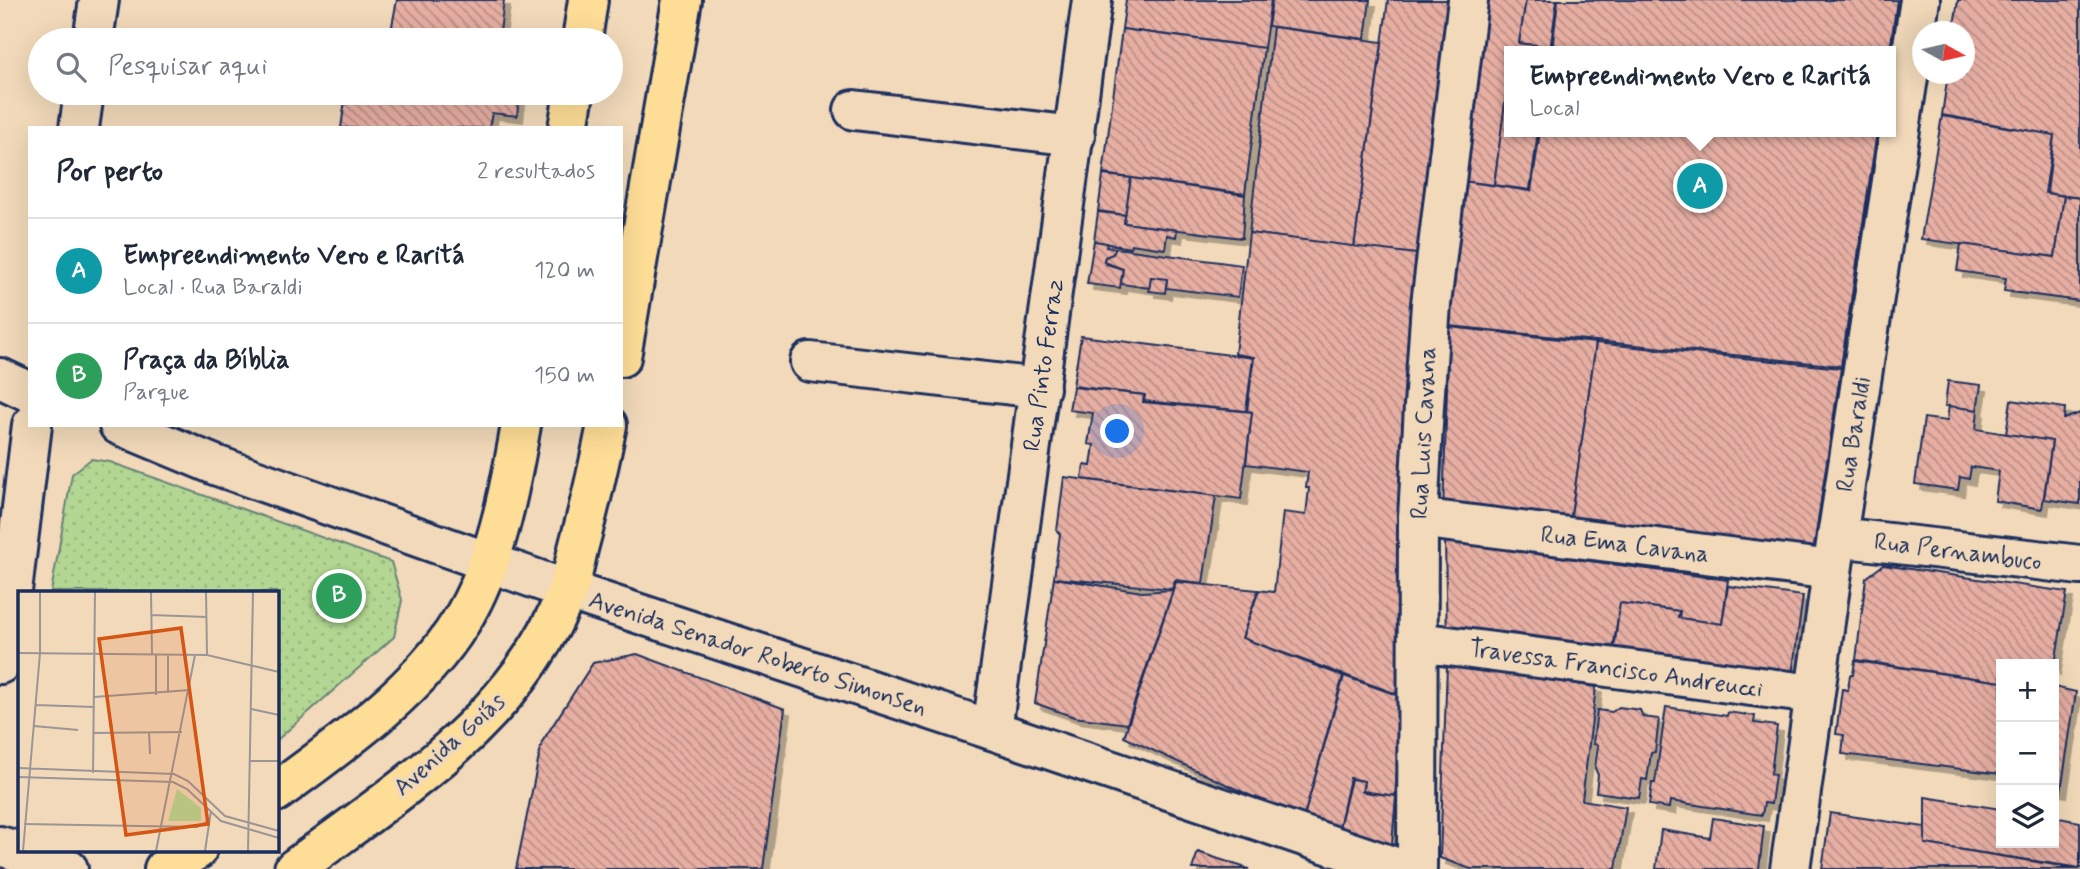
<!DOCTYPE html>
<html lang="pt">
<head>
<meta charset="utf-8">
<style>
  body { margin:0; font-family:Mynerve,sans-serif; background:#f6f6f7; color:#1f2937 }
  .controls { position:absolute; right:21px; bottom:21px; display:grid; overflow:hidden; border-radius:0px; box-shadow:0 7px 28px #0002 }
  .controls button { width:63px; height:63px; display:grid; place-items:center; padding:0; border:0; border-bottom:2px solid #e0e1e3; background:#fff; color:#1f2937; font:35px sans-serif }
  .compass { position:absolute; left:1912px; top:21px; width:63px; height:63px; border-radius:50%; background:#fff; box-shadow:0 7px 28px #0002; rotate:98deg }
  .you { position:absolute; left:1118px; top:432px; width:24px; height:24px; margin:-18px; border:5px solid #fff; border-radius:50%; background:#1a73e8; box-shadow:0 0 0 10px #1a73e833 }
  .badge { display:grid; place-items:center; width:46px; height:46px; border-radius:50%; background:#0b8043; color:#fff; font-size:23px; font-weight:700 }
  .pin { position:absolute; translate:-50% -50%; border:4px solid #fff; box-shadow:0 2px 7px #0006 }
  .popup { position:absolute; left:1504px; top:46px; width:392px; height:91px; box-sizing:border-box; display:grid; place-content:center; border-radius:0px; background:#fff; filter:drop-shadow(0 2px 5px #0005); font-size:23px; white-space:nowrap; color:#747a83 }
  .popup b { font-size:26px; color:#1f2937 }
  .popup::after { content:''; position:absolute; left:50%; top:100%; margin-left:-14px; border:14px solid transparent; border-top-color:#fff }
  .list { margin:0; padding:0; list-style:none }
  h2 { display:flex; justify-content:space-between; align-items:center; height:91px; margin:0; padding:0 28px; font-size:30px }
  h2 small { font-size:23px; font-weight:400; color:#747a83 }
  .list li { display:grid; grid-template-columns:46px 1fr auto; gap:21px; align-items:center; box-sizing:border-box; height:105px; padding:0 28px; border-top:2px solid #e0e1e3 }
  .list b { display:block; font-size:26px; white-space:nowrap }
  .list p { margin:0; font-size:23px; white-space:nowrap; color:#747a83 }
  .list em { font-size:23px; font-style:normal; color:#747a83 }
  .icon { flex:none; width:38px; height:38px; fill:none; stroke:currentColor; stroke-width:2; stroke-linecap:round; stroke-linejoin:round }
  .map { position:relative; flex:none; width:2080px; height:869px; overflow:hidden }
  .search { position:absolute; background:#fff; box-shadow:0 7px 28px #0002; left:28px; top:28px; width:595px; height:77px; display:flex; align-items:center; gap:18px; box-sizing:border-box; padding:0 24px; border-radius:38px; color:#747a83; font-size:26px }
  .panel { position:absolute; background:#fff; box-shadow:0 7px 28px #0002; left:28px; top:126px; width:595px; height:301px; border-radius:0px }
  .map>svg:first-child { display:block }
  .grass { fill:url(#grass-dots); stroke:#678378; stroke-width:2 }
  .building { fill:url(#building-back-hatch); stroke:#1b2f5e; stroke-width:2; filter:url(#shadow) }
  .lines { fill:none; stroke-linecap:round; stroke-linejoin:round }
  .street-casing { stroke:#1b2f5e; stroke-width:44 }
  .secondary-casing { stroke:#1b2f5e; stroke-width:44 }
  .primary-casing { stroke:#1b2f5e; stroke-width:44 }
  .street { stroke:#f1d9b9; stroke-width:38 }
  .secondary { stroke:#f1d9b9; stroke-width:38 }
  .primary { stroke:#fedd96; stroke-width:38 }
  .labels { text-anchor:middle; stroke-width:7; stroke-linejoin:round; paint-order:stroke }
  .street-label { font-size:24px; fill:#1b2f5e; stroke:#f1d9b9 }
  .inset-road { fill:none; stroke:#9b9595; stroke-width:2 }
  .view { fill:#d45514; fill-opacity:0.15; stroke:#d45514; stroke-width:3.5 }
  .inset-edge { fill:none; stroke:#1b2f5e; stroke-width:3.5 }
</style>
</head>
<body>
<div class="map">
<svg width="2080" height="869" viewBox="0 0 2080 869">
  <defs>
    <pattern id="grass-dots" width="8" height="8" patternUnits="userSpaceOnUse" patternTransform="scale(1.75)"><rect width="8" height="8" fill="#b3d792"/><path d="M2 2h.1M6 6h.1" fill="none" stroke="#99b980" stroke-width="1.8" stroke-linecap="round"/></pattern>
    <pattern id="building-back-hatch" width="6" height="6" patternUnits="userSpaceOnUse" patternTransform="scale(1.75)"><rect width="6" height="6" fill="#e7aea2"/><path d="M-1 5l2 2M0 0l6 6M5-1l2 2" fill="none" stroke="#ba8e87"/></pattern>
    <filter id="shadow"><feDropShadow dx="6" dy="6" stdDeviation="0" flood-color="#0004"/></filter>
  </defs>
  <rect width="100%" height="100%" fill="#f1d9b9"/>
  <filter id="ink" filterUnits="userSpaceOnUse"><feTurbulence type="fractalNoise" baseFrequency=".0143" numOctaves="2"/><feDisplacementMap in="SourceGraphic" scale="14" xChannelSelector="R" yChannelSelector="G"/><feConvolveMatrix kernelMatrix="1 2 1 2 8 2 1 2 1" color-interpolation-filters="sRGB"/></filter>
  <g filter="url(#ink)">
    <!-- grass -->
    <polygon class="grass" points="91,459 110,462 391,562 402,600 394,637 277,740 276,592 51,592 72,474"/>
    <!-- building -->
    <g class="building">
      <polygon points="397,0 504,0 499,40 454,40 390,36"/>
      <polygon points="1126,0 1271,0 1264,48 1122,29"/>
      <polygon points="1272,0 1370,0 1365,39 1268,26"/>
      <polygon points="1388,0 1457,0 1424,255 1354,247"/>
      <polygon points="1487,0 1526,0 1519,43 1546,46 1545,51 1509,51 1509,80 1494,185 1462,181"/>
      <polygon points="1526,0 1557,0 1550,51 1545,51 1546,46 1519,43"/>
      <polygon points="1558,0 1897,0 1890,51 1552,51"/>
      <polygon points="1958,0 2080,0 2080,198 2047,193 2054,135 1942,115 1948,74 1965,74 1965,32 1953,32"/>
      <polygon points="1273,27 1382,42 1354,247 1249,233"/>
      <polygon points="1122,29 1264,48 1245,194 1103,174"/>
      <polygon points="1508,80 1509,132 1538,132 1530,190 1494,185"/>
      <polygon points="346,93 495,93 519,97 517,116 492,113 489,128 341,128"/>
      <polygon points="1942,116 2054,135 2045,193 2064,196 2055,257 1921,239"/>
      <polygon points="1540,132 1877,132 1841,366 1449,326 1462,181 1531,191"/>
      <polygon points="1103,175 1131,178 1126,215 1098,211"/>
      <polygon points="1131,178 1245,195 1242,238 1124,223"/>
      <polygon points="2064,196 2080,198 2080,301 2004,291 2006,278 1957,271 1961,244 2055,257"/>
      <polygon points="1098,212 1125,215 1124,223 1177,230 1176,237 1167,235 1165,249 1131,244 1130,248 1094,241"/>
      <polygon points="1249,233 1424,255 1401,492 1397,694 1242,638 1259,590 1274,592 1283,512 1306,515 1309,488 1306,488 1308,472 1246,464 1252,412 1247,411 1254,357 1235,354"/>
      <polygon points="1094,241 1107,243 1106,247 1116,248 1113,254 1105,257 1104,260 1106,264 1123,269 1120,288 1087,284"/>
      <polygon points="1116,248 1242,265 1238,297 1166,288 1167,279 1151,277 1150,288 1121,284 1123,269 1104,262 1105,257 1113,254"/>
      <polygon points="1151,277 1167,279 1165,293 1149,291"/>
      <polygon points="1449,327 1596,343 1569,530 1443,513"/>
      <polygon points="1081,336 1253,358 1246,411 1144,401 1145,395 1073,386"/>
      <polygon points="1596,343 1841,368 1812,560 1569,530"/>
      <polygon points="1948,381 1981,385 1977,410 1945,406"/>
      <polygon points="1073,387 1144,395 1143,402 1252,412 1241,499 1082,479 1084,465 1091,466 1094,445 1088,444 1093,413 1069,410"/>
      <polygon points="2011,400 2065,408 2064,419 2080,413 2080,504 2044,499 2052,441 2006,434"/>
      <polygon points="1949,406 1978,410 1976,429 2052,441 2042,509 1995,501 1999,471 1971,467 1969,479 1960,477 1958,490 1915,484 1924,418 1947,421"/>
      <polygon points="1064,477 1216,496 1203,583 1175,580 1172,589 1054,578 1060,534 1057,531"/>
      <polygon points="1445,541 1728,580 1722,624 1679,618 1680,611 1620,603 1611,663 1447,642"/>
      <polygon points="1883,565 2067,592 2054,670 2054,664 2001,664 2001,682 1856,660 1866,578"/>
      <polygon points="1054,578 1142,592 1173,590 1127,724 1074,717 1035,703"/>
      <polygon points="1176,582 1258,590 1242,638 1343,676 1303,820 1124,737"/>
      <polygon points="1728,586 1803,596 1790,689 1613,658 1620,603 1679,611 1678,618 1722,624"/>
      <polygon points="637,654 785,709 763,869 516,869 542,742 593,663"/>
      <polygon points="1855,661 2001,682 2001,774 1842,754 1844,735 1836,734 1842,689 1848,690 1850,675 1853,675"/>
      <polygon points="1447,665 1596,687 1582,800 1626,807 1616,869 1471,869 1440,858"/>
      <polygon points="1344,676 1397,695 1396,699 1403,700 1395,796 1363,791 1364,781 1350,778 1338,832 1303,820"/>
      <polygon points="2054,687 2076,692 2061,791 2054,790"/>
      <polygon points="1619,707 1640,710 1643,717 1659,719 1655,752 1651,753 1647,780 1642,779 1639,798 1596,792 1598,775 1595,768 1598,745 1593,744 1597,710 1612,712"/>
      <polygon points="1666,707 1727,716 1728,712 1755,716 1754,723 1777,726 1771,774 1775,775 1771,804 1764,803 1762,815 1670,801 1669,808 1649,805 1652,783 1655,783"/>
      <polygon points="1351,779 1364,781 1362,792 1396,796 1391,856 1338,832"/>
      <polygon points="1925,797 2001,809 2001,843 2054,843 2054,817 2080,822 2080,868 1925,844"/>
      <polygon points="1830,813 1925,827 1925,844 2080,869 1822,869"/>
      <polygon points="1713,818 1764,826 1759,869 1656,869 1661,830 1710,838"/>
      <polygon points="1198,852 1249,869 1192,869"/>
    </g>
    <g class="lines">
      <defs>
        <g id="street">
          <polyline points="93,40 99,0"/>
          <polyline points="854,110 1075,136"/>
          <polyline points="79,128 84,93"/>
          <polyline points="810,362 1040,388"/>
          <polyline points="1418,518 1832,570"/>
          <polyline points="1418,642 1813,694"/>
          <polyline points="0,664 12,591 32,425"/>
          <polyline points="992,730 1092,0"/>
          <polyline points="1417,869 1418,518 1424,406 1431,304 1468,0"/>
        </g>
        <g id="secondary">
          <polyline points="0,378 30,392"/>
          <polyline points="119,425 215,465 567,590 992,730 1401,869"/>
          <polyline points="1837,537 2080,565"/>
          <polyline points="0,846 54,862 68,869"/>
          <polyline points="1790,869 1837,537 1920,0"/>
        </g>
        <g id="primary">
          <polyline points="582,40 588,0"/>
          <polyline points="568,128 574,93"/>
          <polyline points="621,357 682,0"/>
          <path d="M276 792C340 745 418 691 460 623 495 568 510 489 521 425"/>
          <polyline points="164,869 197,850"/>
          <path d="M294 869C398 791 518 718 567 591 573 577 575 560 579 545 590 505 599 465 607 425"/>
        </g>
      </defs>
      <!-- street casing -->
      <use href="#street" class="street-casing"/>
      <!-- secondary casing -->
      <use href="#secondary" class="secondary-casing"/>
      <!-- primary casing -->
      <use href="#primary" class="primary-casing"/>
      <!-- street -->
      <use href="#street" class="street"/>
      <!-- secondary -->
      <use href="#secondary" class="secondary"/>
      <!-- primary -->
      <use href="#primary" class="primary"/>
    </g>
  </g>
  <g class="labels">
    <!-- street labels -->
    <g class="street-label">
      <text transform="translate(1043 365) rotate(-82)" y="8">Rua Pinto Ferraz</text>
      <text transform="translate(1423 433) rotate(-87)" y="8">Rua Luis Cavana</text>
      <text transform="translate(1853 434) rotate(-81)" y="8">Rua Baraldi</text>
      <text transform="translate(1625 544) rotate(7)" y="8">Rua Ema Cavana</text>
      <text transform="translate(1958 551) rotate(7)" y="8">Rua Pernambuco</text>
      <text transform="translate(758 653) rotate(18)" y="8">Avenida Senador Roberto Simonsen</text>
      <text transform="translate(1616 668) rotate(8)" y="8">Travessa Francisco Andreucci</text>
      <text transform="translate(449 744) rotate(-42)" y="8">Avenida Goiás</text>
    </g>
  </g>
  <!-- overview -->
  <g transform="translate(18 591)">
    <rect width="261" height="261" fill="#f1d9b9"/>
    <path d="M159 198 183 217V230H150Z" fill="#b3d792"/>
    <path class="inset-road" d="M133 1 134 64M188 1 189 64M133 24 189 26M0 62 189 64 261 81M138 64V104M150 64V102M76 106 172 99M18 114 76 116M233 118 261 124M16 135 60 139M131 141 132 163M75 142 164 141M232 170H261M0 177 156 183 170 190 207 225 261 240M75 182 77 1M0 186 155 191 169 198 203 230 261 247M6 233 179 236 188 231M5 260 22 62V1M138 260 177 64M187 260 193 220M230 260 235 1"/>
    <path class="view" d="M163 37 190 233 108 244 81 48Z"/>
    <rect width="261" height="261" class="inset-edge"/>
  </g>
</svg>
<div class="controls">
<button>+</button>
<button>−</button>
<button><svg class="icon" aria-label="layers" viewBox="0 0 24 24"><path d="M12 4l9 5-9 5-9-5zM3 14l9 5 9-5"/></svg></button>
</div>
<svg class="compass" viewBox="-18 -18 36 36"><path d="M0-13l5 13h-10z" fill="#e53935"/><path d="M0 13l5-13h-10z" fill="#747a83"/></svg>
<div class="you"></div>
<div class="pin badge" style="left:1700px;top:186px;background:#0f9aa8">A</div>
<div class="popup"><b>Empreendimento Vero e Raritá</b>Local</div>
<div class="pin badge" style="left:339px;top:596px;background:#2e9e5b">B</div>
<div class="search"><svg class="icon" aria-label="search" viewBox="0 0 24 24"><circle cx="10" cy="10" r="6"/><path d="M15 15l6 6"/></svg>Pesquisar aqui</div>
<section class="panel">
<h2>Por perto<small>2 resultados</small></h2>
<ul class="list">
<li><span class="badge" style="background:#0f9aa8">A</span><div><b>Empreendimento Vero e Raritá</b><p>Local · Rua Baraldi</p></div><em>120 m</em></li>
<li><span class="badge" style="background:#2e9e5b">B</span><div><b>Praça da Bíblia</b><p>Parque</p></div><em>150 m</em></li>
</ul>
</section>
</div>
</body>
</html>
